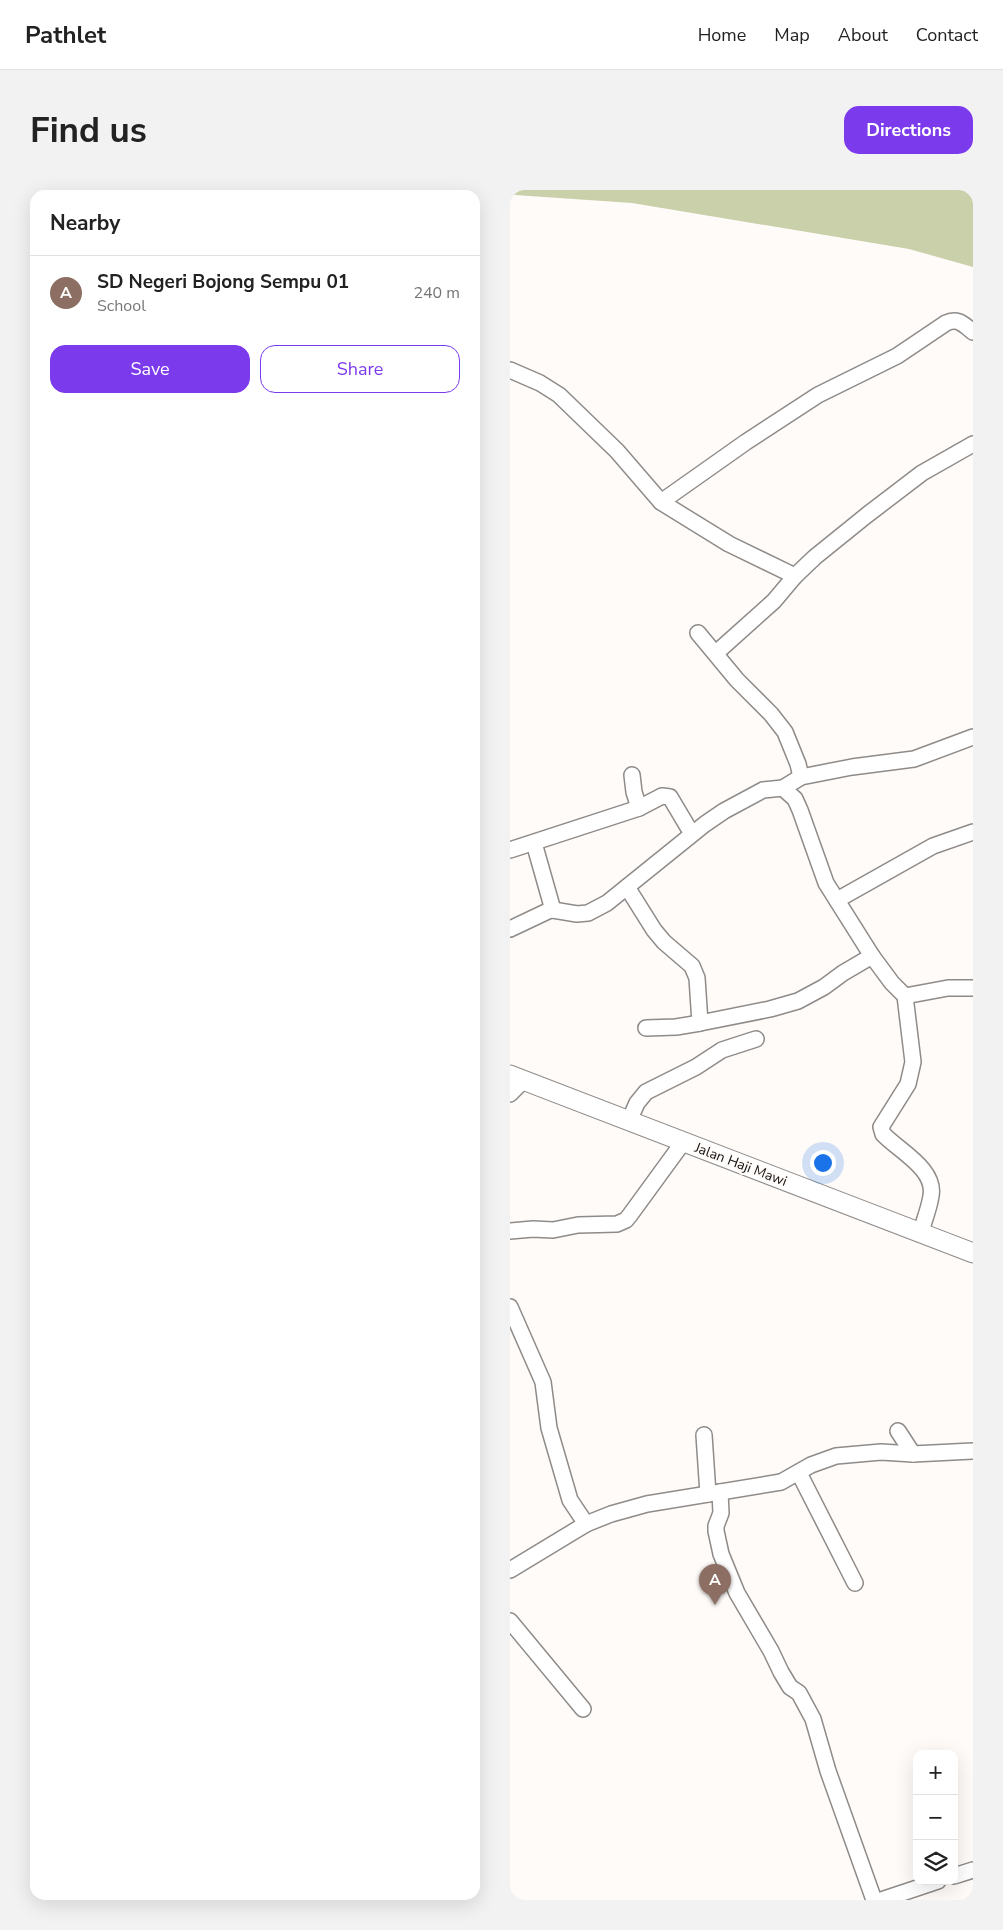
<!DOCTYPE html>
<html lang="en">
<head>
<meta charset="utf-8">
<style>
  body { margin:0; font-family:"Nunito Sans",sans-serif; background:#f2f2f2; color:#222 }
  .controls { position:absolute; right:15px; bottom:15px; display:grid; overflow:hidden; border-radius:10px; box-shadow:0 5px 20px #0002 }
  .controls button { width:45px; height:45px; display:grid; place-items:center; padding:0; border:0; border-bottom:1px solid #e0e0e0; background:#fff; color:#222; font:25px sans-serif }
  .you { position:absolute; left:312px; top:972px; width:18px; height:18px; margin:-12px; border:4px solid #fff; border-radius:50%; background:#1a73e8; box-shadow:0 0 0 8px #1a73e833 }
  .badge { display:grid; place-items:center; width:32px; height:32px; border-radius:50%; background:#7c3aed; color:#fff; font-size:16px; font-weight:700 }
  .pin { position:absolute; translate:-50% -41px; filter:drop-shadow(0 1px 2px #0008) }
  .pin::after { content:''; position:absolute; top:26px; width:18px; height:15px; background:inherit; clip-path:polygon(0 0,100% 0,50% 100%) }
  .list { margin:0; padding:0; list-style:none }
  h2 { display:flex; justify-content:space-between; align-items:center; height:65px; margin:0; padding:0 20px; font-size:21px }
  h2 small { font-size:16px; font-weight:400; color:#767676 }
  .list li { display:grid; grid-template-columns:32px 1fr auto; gap:15px; align-items:center; box-sizing:border-box; height:75px; padding:0 20px; border-top:1px solid #e0e0e0 }
  .list b { display:block; font-size:19px; white-space:nowrap }
  .list p { margin:0; font-size:16px; white-space:nowrap; color:#767676 }
  .list em { font-size:16px; font-style:normal; color:#767676 }
  .actions { display:flex; gap:10px; padding:15px 20px }
  .actions a { flex:1; padding:11px 0; border:1px solid #7c3aed; border-radius:15px; text-align:center; font-size:18px; color:#7c3aed }
  .actions .main { background:#7c3aed; color:#fff }
  .icon { flex:none; width:28px; height:28px; fill:none; stroke:currentColor; stroke-width:2; stroke-linecap:round; stroke-linejoin:round }
  .map { position:relative; flex:none; width:463px; height:1710px; overflow:hidden; border-radius:15px }
  header { display:flex; align-items:center; gap:30px; box-sizing:border-box; height:70px; padding:0 25px; background:#fff; border-bottom:1px solid #e0e0e0 }
  header strong { font-size:24px }
  nav { display:flex; gap:28px; margin-inline-start:auto; font-size:18px }
  .intro { display:flex; align-items:center; justify-content:space-between; box-sizing:border-box; height:120px; padding:0 30px }
  h1 { margin:0; font-size:35px }
  .button { padding:12px 22px; border-radius:15px; background:#7c3aed; color:#fff; font-size:18px; font-weight:700 }
  main { display:flex; gap:30px; padding:0 30px }
  aside { flex:1; background:#fff; border-radius:15px; box-shadow:0 5px 20px #0002 }
  .map>svg:first-child { display:block }
  .green { fill:#cad0aa }
  .lines { fill:none; stroke-linecap:round; stroke-linejoin:round }
  .minor-casing { stroke:#8e8b89; stroke-width:18 }
  .tertiary-casing { stroke:#8e8b89; stroke-width:21 }
  .minor { stroke:#fff; stroke-width:15 }
  .tertiary { stroke:#fff; stroke-width:19 }
  .labels { text-anchor:middle; stroke-width:4.5; stroke-linejoin:round; paint-order:stroke }
  .street-label { font-size:14px; fill:#131211; stroke:#fffbf9 }
</style>
</head>
<body>
<header>
<strong>Pathlet</strong>
<nav><a>Home</a><a>Map</a><a>About</a><a>Contact</a></nav>
</header>
<div class="intro"><h1>Find us</h1><a class="button">Directions</a></div>
<main>
<aside>
<h2>Nearby<small></small></h2>
<ul class="list">
<li><span class="badge" style="background:#8d6e63">A</span><div><b>SD Negeri Bojong Sempu 01</b><p>School</p></div><em>240 m</em></li>
</ul>
<div class="actions"><a class="main">Save</a><a>Share</a></div>
</aside>
<div class="map">
<svg width="463" height="1710" viewBox="0 0 463 1710">
  <rect width="100%" height="100%" fill="#fffbf9"/>
  <!-- green -->
  <polygon class="green" points="0,0 463,0 463,77 399,59 122,13 5,5"/>
  <g class="lines">
    <defs>
      <g id="minor">
        <polyline points="0,180 30,193 49,205 107,261 151,312 219,354 285,386"/>
        <path d="M151 312 236 252 308 205 387 166 436 133C448 127 454 135 463 142"/>
        <polyline points="188,443 227,490 261,524 275,542 288,574 291,587"/>
        <polyline points="206,463 264,411 285,386 305,367 357,325 412,283 463,254"/>
        <polyline points="122,585 124,602 129,618"/>
        <path d="M273 598 285 609 290 620 316 693 362 766 382 793 395 806 403 872 398 894 371 937 373 944C389 961 426 979 421 1006 419 1019 414 1031 410 1044"/>
        <polyline points="24,653 43,720"/>
        <polyline points="0,660 129,618 152,606 160,607 182,644"/>
        <polyline points="117,697 144,740 154,752 182,776 187,788 190,833"/>
        <polyline points="327,710 423,656 463,642"/>
        <polyline points="0,739 38,721 43,720 67,724 78,723 97,713 195,634 214,621 253,600 273,598 291,587 342,577 404,569 463,547"/>
        <polyline points="395,806 438,798 463,798"/>
        <polyline points="136,838 166,837 190,833 260,819 288,811 314,797 333,783 362,766"/>
        <polyline points="0,904 14,890"/>
        <polyline points="119,931 127,913 136,902 186,877 212,860 246,849"/>
        <polyline points="0,1041 23,1039 43,1040 68,1035 107,1034 116,1030 120,1025 174,951"/>
        <polyline points="0,1117 33,1192 39,1238 60,1310 76,1334"/>
        <polyline points="388,1241 403,1264"/>
        <polyline points="194,1245 198,1304"/>
        <polyline points="289,1283 345,1393"/>
        <polyline points="210,1302 211,1323 206,1336 206,1341 211,1364 227,1403 261,1461 271,1482 280,1497 289,1503 303,1529 318,1581 364,1710"/>
        <polyline points="0,1380 76,1334 101,1324 137,1314 271,1292 301,1275 326,1266 371,1262 403,1264 463,1261"/>
        <polyline points="0,1431 73,1519"/>
        <polyline points="444,1686 463,1680"/>
        <polyline points="371,1710 428,1691"/>
      </g>
      <polyline id="tertiary" points="0,885 463,1063"/>
    </defs>
    <!-- minor casing -->
    <use href="#minor" class="minor-casing"/>
    <!-- tertiary casing -->
    <use href="#tertiary" class="tertiary-casing"/>
    <!-- minor -->
    <use href="#minor" class="minor"/>
    <!-- tertiary -->
    <use href="#tertiary" class="tertiary"/>
  </g>
  <g class="labels">
    <!-- street labels -->
    <g class="street-label">
      <text transform="translate(231 974) rotate(21)" y="5">Jalan Haji Mawi</text>
    </g>
  </g>
</svg>
<div class="controls">
<button>+</button>
<button>−</button>
<button><svg class="icon" aria-label="layers" viewBox="0 0 24 24"><path d="M12 4l9 5-9 5-9-5zM3 14l9 5 9-5"/></svg></button>
</div>
<div class="you"></div>
<div class="pin badge" style="left:205px;top:1415px;background:#8d6e63">A</div>
</div>
</main>
</body>
</html>
